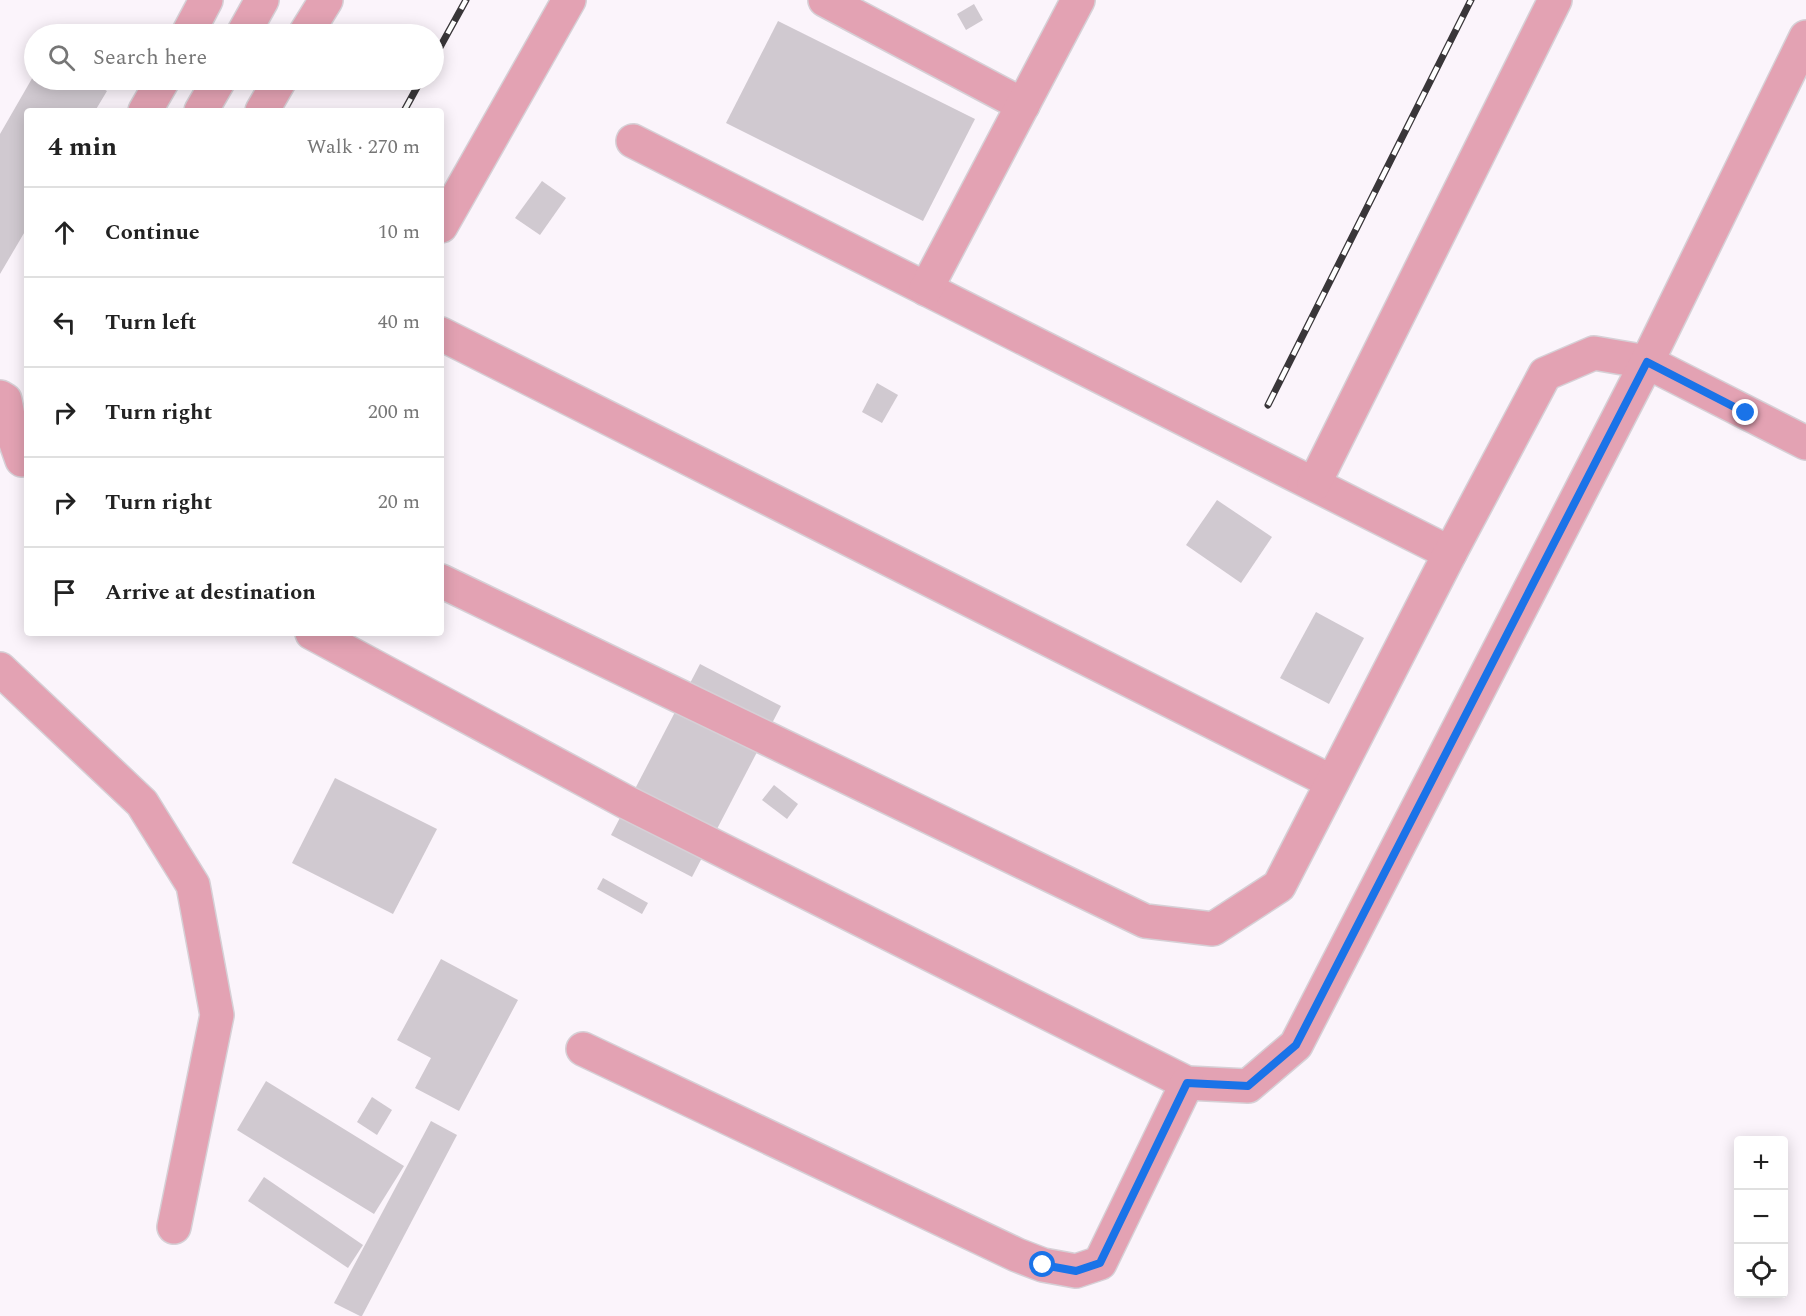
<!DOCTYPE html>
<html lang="en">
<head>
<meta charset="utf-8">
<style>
  body { margin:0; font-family:Spectral,serif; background:#f2f2f2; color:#222 }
  .controls { position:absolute; right:18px; bottom:18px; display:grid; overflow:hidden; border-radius:6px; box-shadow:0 3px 15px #0003 }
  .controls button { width:54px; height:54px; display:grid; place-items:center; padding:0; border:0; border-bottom:2px solid #e0e0e0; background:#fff; color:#222; font:30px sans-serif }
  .stop { position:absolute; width:18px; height:18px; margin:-14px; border:4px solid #1a73e8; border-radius:50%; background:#fff }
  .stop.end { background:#1a73e8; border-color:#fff; box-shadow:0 2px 6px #0008 }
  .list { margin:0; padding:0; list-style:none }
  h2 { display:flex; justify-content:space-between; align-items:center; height:78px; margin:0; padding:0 24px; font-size:26px }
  h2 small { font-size:20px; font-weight:400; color:#767676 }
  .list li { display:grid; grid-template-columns:39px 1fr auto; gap:18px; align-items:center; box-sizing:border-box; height:90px; padding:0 24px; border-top:2px solid #e0e0e0 }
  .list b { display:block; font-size:22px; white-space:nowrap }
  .list em { font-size:20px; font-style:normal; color:#767676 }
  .icon { flex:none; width:33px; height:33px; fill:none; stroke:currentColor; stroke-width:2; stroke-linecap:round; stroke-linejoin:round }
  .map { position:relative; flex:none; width:1806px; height:1316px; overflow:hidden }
  .search { position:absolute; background:#fff; box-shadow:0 3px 15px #0003; left:24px; top:24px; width:420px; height:66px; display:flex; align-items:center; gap:15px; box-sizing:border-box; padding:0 21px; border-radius:33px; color:#767676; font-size:22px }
  .panel { position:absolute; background:#fff; box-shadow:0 3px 15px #0003; left:24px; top:108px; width:420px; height:528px; border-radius:6px }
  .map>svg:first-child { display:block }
  .building { fill:#d0c9d0 }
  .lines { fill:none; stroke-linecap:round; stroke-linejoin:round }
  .minor-casing { stroke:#d6d0d6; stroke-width:36 }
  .minor { stroke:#e3a2b3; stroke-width:33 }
  .rail-casing { stroke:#393639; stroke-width:7 }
  .rail { stroke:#fff; stroke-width:4.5; stroke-dasharray:14; stroke-linecap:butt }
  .route { stroke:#1a73e8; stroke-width:8 }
</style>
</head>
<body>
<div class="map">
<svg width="1806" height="1316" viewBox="0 0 1806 1316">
  <rect width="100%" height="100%" fill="#fbf4fb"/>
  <!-- building -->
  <g class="building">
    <polygon points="974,4 983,20 966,30 957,14"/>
    <polygon points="778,21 975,119 923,221 726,123"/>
    <polygon points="34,75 34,80 88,80 107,91 95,111 27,111 27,228 0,274 0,134"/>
    <polygon points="542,181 566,198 540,235 515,218"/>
    <polygon points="877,383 898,395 882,423 862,412"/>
    <polygon points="1217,500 1272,537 1241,583 1186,545"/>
    <polygon points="1316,612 1364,638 1329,704 1280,678"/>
    <polygon points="700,664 781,706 692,877 611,835"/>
    <polygon points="335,778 437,829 393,914 292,863"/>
    <polygon points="774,785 798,804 787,819 762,800"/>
    <polygon points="603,878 648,903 642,914 597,889"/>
    <polygon points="441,959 518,1000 459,1111 415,1088 431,1058 397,1040"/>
    <polygon points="266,1081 404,1166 374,1214 237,1130"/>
    <polygon points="372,1097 392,1110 377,1135 357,1122"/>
    <polygon points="431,1121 457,1135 362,1316 360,1316 334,1303"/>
    <polygon points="264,1177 363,1245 348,1268 248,1201"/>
  </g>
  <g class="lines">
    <defs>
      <g id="minor">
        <polyline points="825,0 1023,105"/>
        <polyline points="188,34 206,0"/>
        <polyline points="243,34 262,0"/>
        <polyline points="305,34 326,0"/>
        <polyline points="145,111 163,80"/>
        <polyline points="201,111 219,80"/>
        <polyline points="262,111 280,80"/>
        <polyline points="633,141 1450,553"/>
        <polyline points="441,226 569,0"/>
        <polyline points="926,289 1078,0"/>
        <polyline points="441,334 1332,782"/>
        <polyline points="0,397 5,400 10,426 22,460"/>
        <polyline points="1314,484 1555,0"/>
        <polyline points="441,581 1145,921 1213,929 1279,886 1450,553 1545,374 1594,353 1647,362 1806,443"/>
        <polyline points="312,633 626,802 1187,1083 1248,1086 1296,1045 1647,362 1806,37"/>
        <polyline points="0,669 142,803 193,885 217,1015 174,1227"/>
        <polyline points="583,1049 1017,1255 1043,1265 1076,1271 1100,1263 1187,1083"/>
      </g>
    </defs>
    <!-- minor casing -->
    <use href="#minor" class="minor-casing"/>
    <!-- minor -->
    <use href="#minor" class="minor"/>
    <defs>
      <g id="rail">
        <polyline points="434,58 466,0"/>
        <polyline points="404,111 421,80"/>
        <polyline points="1268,405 1471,0"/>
      </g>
    </defs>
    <!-- rail casing -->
    <use href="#rail" class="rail-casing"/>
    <!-- rail -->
    <use href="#rail" class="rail"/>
  </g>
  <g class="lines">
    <!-- route -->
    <polyline class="route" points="1043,1265 1076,1271 1100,1263 1187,1083 1248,1086 1296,1045 1647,362 1746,413"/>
  </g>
</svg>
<div class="controls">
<button>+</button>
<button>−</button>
<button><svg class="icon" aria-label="locate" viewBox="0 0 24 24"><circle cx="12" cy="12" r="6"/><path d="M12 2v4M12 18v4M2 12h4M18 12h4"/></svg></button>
</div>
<div class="stop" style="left:1043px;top:1265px"></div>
<div class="stop end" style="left:1746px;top:413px"></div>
<div class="search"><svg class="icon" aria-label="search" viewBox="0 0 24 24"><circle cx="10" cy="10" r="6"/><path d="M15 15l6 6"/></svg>Search here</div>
<section class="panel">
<h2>4 min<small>Walk · 270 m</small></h2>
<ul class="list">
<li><svg class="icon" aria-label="ahead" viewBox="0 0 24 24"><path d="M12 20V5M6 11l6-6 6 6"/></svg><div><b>Continue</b></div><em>10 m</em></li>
<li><svg class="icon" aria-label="left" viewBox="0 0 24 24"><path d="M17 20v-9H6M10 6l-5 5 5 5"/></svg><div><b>Turn left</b></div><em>40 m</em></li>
<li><svg class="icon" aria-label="right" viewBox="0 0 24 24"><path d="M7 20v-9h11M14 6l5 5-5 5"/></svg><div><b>Turn right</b></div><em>200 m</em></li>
<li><svg class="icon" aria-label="right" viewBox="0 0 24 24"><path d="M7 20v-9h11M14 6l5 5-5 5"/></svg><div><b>Turn right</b></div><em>20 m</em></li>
<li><svg class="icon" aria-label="arrive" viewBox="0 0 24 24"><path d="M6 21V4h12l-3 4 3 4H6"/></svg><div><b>Arrive at destination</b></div></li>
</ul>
</section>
</div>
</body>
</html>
